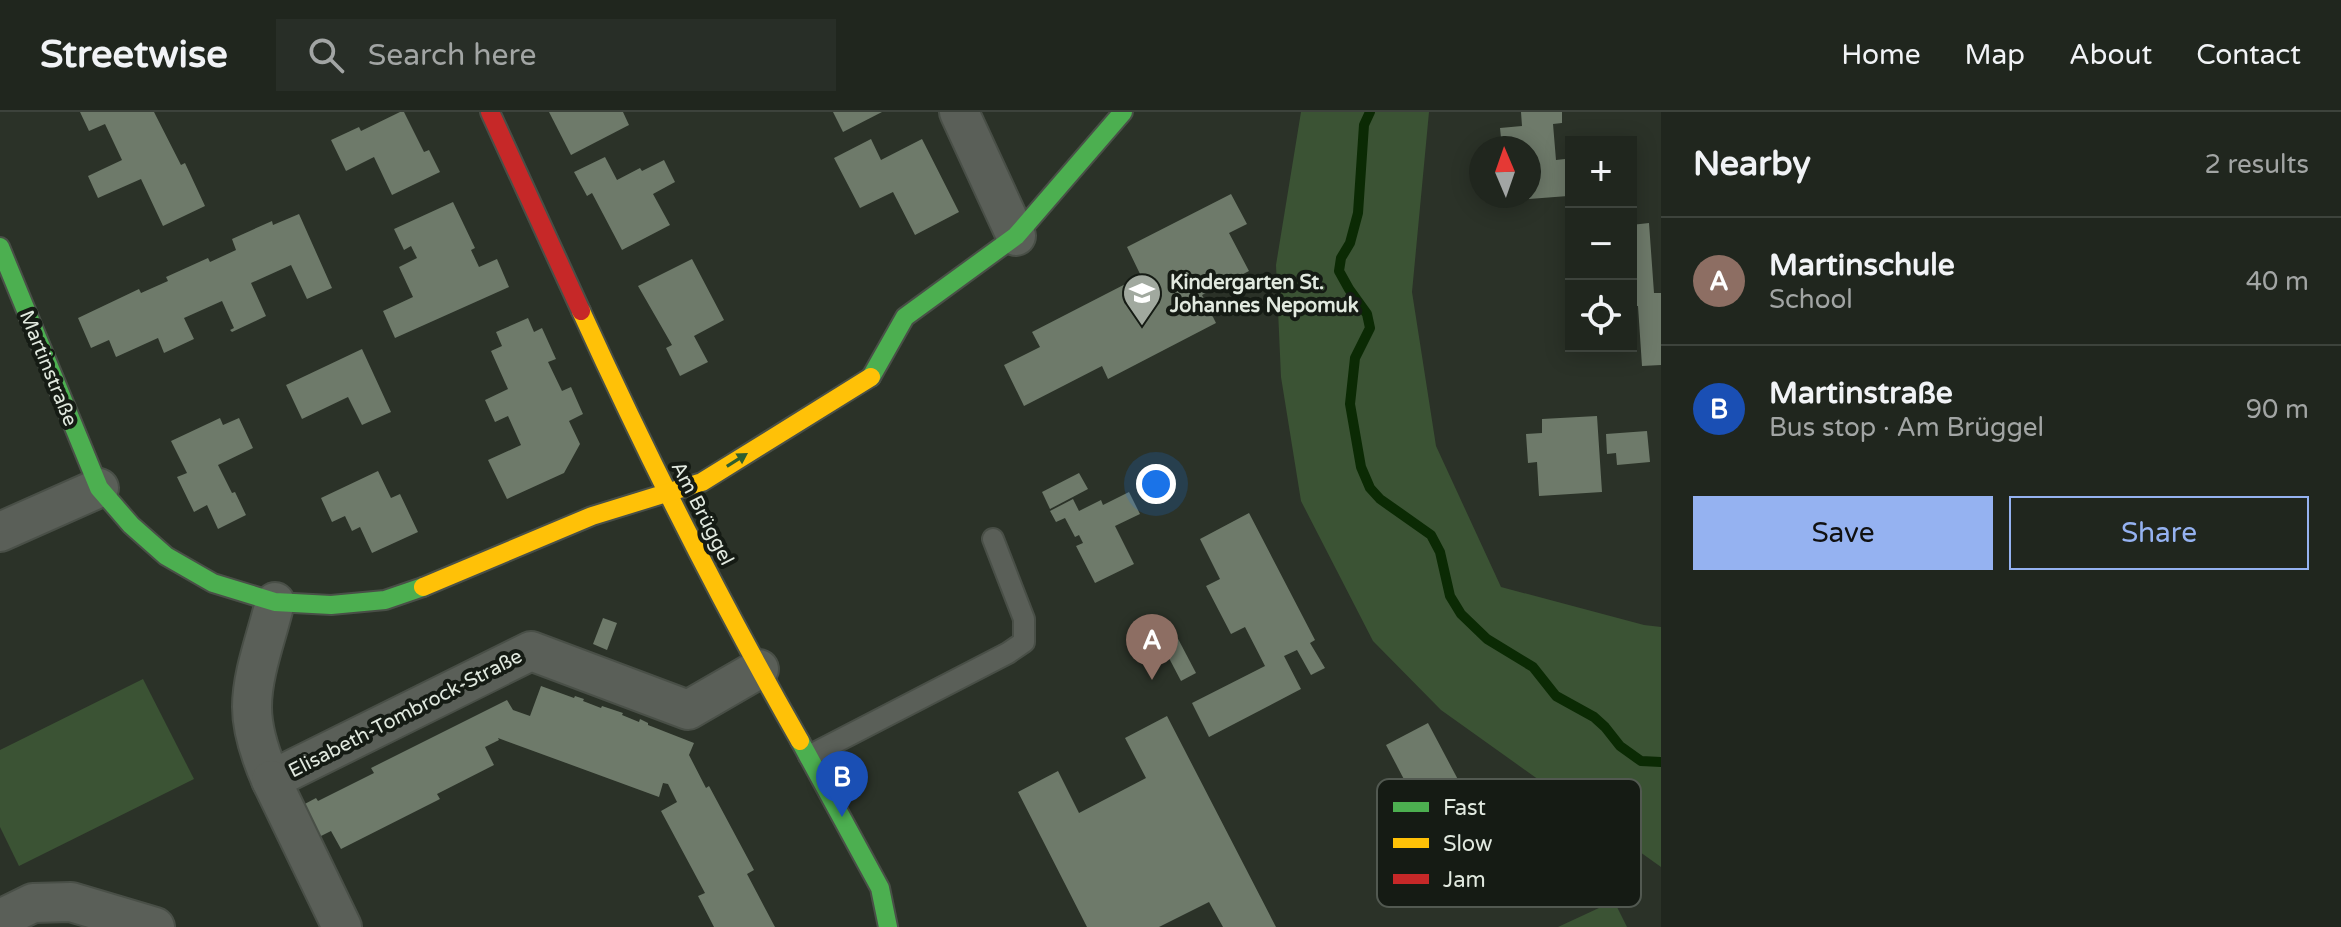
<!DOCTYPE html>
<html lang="en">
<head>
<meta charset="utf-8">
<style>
  body { margin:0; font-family:"Varela Round",sans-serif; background:#282e27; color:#f1f3f6 }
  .controls { position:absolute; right:24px; top:24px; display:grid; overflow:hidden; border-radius:0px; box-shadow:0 4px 20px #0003 }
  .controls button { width:72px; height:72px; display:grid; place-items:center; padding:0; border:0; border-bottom:2px solid #3d433c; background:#20261e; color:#f1f3f6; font:40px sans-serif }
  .compass { position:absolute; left:1469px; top:24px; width:72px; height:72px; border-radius:50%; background:#20261e; box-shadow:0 4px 20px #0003; rotate:358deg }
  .you { position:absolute; left:1156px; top:372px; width:28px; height:28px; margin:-20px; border:6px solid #fff; border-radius:50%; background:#1a73e8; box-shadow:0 0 0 12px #1a73e833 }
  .badge { display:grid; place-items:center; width:52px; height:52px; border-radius:50%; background:#95b2f1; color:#fff; font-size:26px; font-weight:700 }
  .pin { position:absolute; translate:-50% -66px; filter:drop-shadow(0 2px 4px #0008) }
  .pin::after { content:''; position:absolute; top:42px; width:28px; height:24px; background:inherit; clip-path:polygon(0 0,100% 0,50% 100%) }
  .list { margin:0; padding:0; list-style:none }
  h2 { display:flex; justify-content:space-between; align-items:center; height:104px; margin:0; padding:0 32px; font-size:34px }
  h2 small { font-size:26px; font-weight:400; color:#a2a5a4 }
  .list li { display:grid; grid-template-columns:52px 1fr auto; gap:24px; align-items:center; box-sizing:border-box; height:128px; padding:0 32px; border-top:2px solid #3d433c }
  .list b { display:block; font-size:30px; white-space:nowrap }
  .list p { margin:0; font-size:26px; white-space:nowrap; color:#a2a5a4 }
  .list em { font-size:26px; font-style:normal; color:#a2a5a4 }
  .actions { display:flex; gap:16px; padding:24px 32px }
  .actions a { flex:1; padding:18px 0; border:2px solid #95b2f1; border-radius:0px; text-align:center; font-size:28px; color:#95b2f1 }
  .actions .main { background:#95b2f1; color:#111 }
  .icon { flex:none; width:44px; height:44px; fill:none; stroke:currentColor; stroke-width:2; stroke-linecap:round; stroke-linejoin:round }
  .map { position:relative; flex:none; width:1661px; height:815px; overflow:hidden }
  header { display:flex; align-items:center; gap:48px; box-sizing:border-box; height:112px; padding:0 40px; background:#20261e; border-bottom:2px solid #3d433c }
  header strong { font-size:38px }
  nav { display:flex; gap:44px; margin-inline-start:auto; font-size:28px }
  .search { width:560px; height:72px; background:#282e27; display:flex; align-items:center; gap:20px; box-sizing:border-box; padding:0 28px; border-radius:0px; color:#a2a5a4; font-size:30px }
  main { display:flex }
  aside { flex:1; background:#20261e }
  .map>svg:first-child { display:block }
  .green { fill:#3b5334 }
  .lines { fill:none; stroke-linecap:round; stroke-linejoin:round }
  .stream { stroke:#0b2a04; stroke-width:10 }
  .building { fill:#6e7a6a }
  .lane-casing { stroke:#494f47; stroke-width:24 }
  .street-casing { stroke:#494f47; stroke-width:42 }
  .fast-casing { stroke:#494f47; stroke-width:22 }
  .slow-casing { stroke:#494f47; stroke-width:22 }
  .jam-casing { stroke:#494f47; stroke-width:22 }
  .lane { stroke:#5a5f58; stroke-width:20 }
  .street { stroke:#5a5f58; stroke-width:38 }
  .fast { stroke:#4caf50; stroke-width:18 }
  .slow { stroke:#ffc107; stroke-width:18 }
  .jam { stroke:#c62828; stroke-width:18 }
  .oneway { fill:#2e5e2f }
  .labels { text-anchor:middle; stroke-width:8; stroke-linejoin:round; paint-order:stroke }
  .poi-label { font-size:20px; font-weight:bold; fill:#e1e9df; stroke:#151b14; text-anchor:start }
  .street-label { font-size:20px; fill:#e1e9df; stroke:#151b14 }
  .key { fill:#151b14; stroke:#525951; stroke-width:2 }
  .key-label { font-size:22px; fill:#e1e9df }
</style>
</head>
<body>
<header>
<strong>Streetwise</strong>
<div class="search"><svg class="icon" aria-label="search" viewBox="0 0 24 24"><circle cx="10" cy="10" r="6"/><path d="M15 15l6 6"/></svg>Search here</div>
<nav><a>Home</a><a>Map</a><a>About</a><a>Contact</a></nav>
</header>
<main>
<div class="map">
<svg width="1661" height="815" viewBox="0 0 1661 815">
  <rect width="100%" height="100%" fill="#2b3228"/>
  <!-- green -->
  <g class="green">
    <polygon points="1301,0 1429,0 1412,180 1436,334 1501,475 1644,513 1661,515 1661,755 1441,598 1373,529 1301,389 1281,265 1276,153"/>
    <polygon points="143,567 194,667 19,754 0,715 0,638"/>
    <polygon points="1614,789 1627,815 1558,815"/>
  </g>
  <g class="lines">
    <!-- stream -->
    <polyline class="stream" points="1370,0 1364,13 1358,101 1350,131 1341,146 1339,159 1349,177 1367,202 1370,216 1355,246 1350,292 1361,355 1370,376 1380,387 1431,423 1440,440 1450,484 1461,502 1487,527 1533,555 1556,584 1594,605 1605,615 1620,634 1641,649 1661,650"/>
  </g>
  <!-- building -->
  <g class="building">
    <polygon points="80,0 154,0 181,53 185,51 205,94 163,114 141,67 98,86 88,64 122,48 105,12 89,19"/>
    <polygon points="400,0 404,0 424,40 429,38 440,60 392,83 374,45 346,59 331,28 359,15 361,19"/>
    <polygon points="549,0 623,0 629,13 571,43"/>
    <polygon points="833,0 882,0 843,20"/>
    <polygon points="1521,0 1562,0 1562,11 1553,12 1556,48 1565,47 1568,84 1529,87 1529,36 1502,36 1500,16 1522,14"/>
    <polygon points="871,27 881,48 922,27 959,100 915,123 893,80 860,96 834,46"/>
    <polygon points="605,45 617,68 640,56 642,59 664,48 675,70 653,82 670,113 622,138 592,81 587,84 574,60"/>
    <polygon points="1231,82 1247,112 1229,121 1249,159 1202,183 1216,211 1108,267 1102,254 1024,294 1004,253 1040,235 1032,220 1141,164 1127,135"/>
    <polygon points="453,90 475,136 471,138 479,155 497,147 509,175 395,226 383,199 413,185 399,155 417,146 411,134 404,138 394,117"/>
    <polygon points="299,102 332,176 307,187 291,153 251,171 266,204 232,220 230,218 234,216 222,189 184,206 194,227 164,241 158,226 116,245 109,228 91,236 78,206 139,177 141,181 168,169 166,165 208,146 210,150 236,138 232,127 272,109 273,113"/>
    <polygon points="1649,111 1654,181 1661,181 1661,253 1642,254 1638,194 1631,194 1631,113"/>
    <polygon points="692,147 724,208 694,224 708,250 680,264 666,236 672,233 638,174"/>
    <polygon points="528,206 534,220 542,216 556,247 548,250 562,279 571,275 583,302 569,309 580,332 564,361 507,387 488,348 521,333 508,304 495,310 485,288 508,277 491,239 502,234 496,220"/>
    <polygon points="362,237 391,300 362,313 348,285 302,307 286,273"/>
    <polygon points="1597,304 1602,380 1539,384 1537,350 1528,351 1526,322 1542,321 1542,307"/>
    <polygon points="220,306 223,313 239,306 253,336 218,353 232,381 235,380 246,403 218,417 207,393 194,400 177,365 187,361 171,329"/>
    <polygon points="1647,319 1650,350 1617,353 1616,341 1607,342 1606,322"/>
    <polygon points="378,359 391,386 400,382 418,420 372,441 360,415 352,419 345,404 332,410 321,386"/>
    <polygon points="1079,361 1088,377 1050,397 1042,380"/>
    <polygon points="1129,380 1140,402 1115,414 1134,452 1095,471 1076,434 1083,431 1079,423 1075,425 1065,406 1056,410 1050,399 1073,387 1079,399 1101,388 1103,393"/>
    <polygon points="1249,401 1315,528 1310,531 1325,556 1311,563 1297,538 1284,544 1301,577 1209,625 1192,591 1265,554 1245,515 1231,522 1206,474 1220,467 1200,427"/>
    <polygon points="603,506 617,511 607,538 593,532"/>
    <polygon points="1175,521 1196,561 1181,569 1160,529"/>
    <polygon points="541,574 574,586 575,584 584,587 583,589 601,596 602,594 623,601 622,603 639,610 640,607 648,611 648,613 694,631 689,643 706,676 709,674 754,758 747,762 775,815 714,815 698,784 705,781 661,699 677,690 668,672 663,671 659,685 498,626 499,628 485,635 494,653 437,682 440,687 341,737 331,719 317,726 301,694 316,686 318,689 374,661 371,656 507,588 513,598 530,604"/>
    <polygon points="1167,604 1276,815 1223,815 1209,790 1159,815 1087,815 1018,680 1058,659 1079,701 1146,666 1125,626"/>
    <polygon points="1428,611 1472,694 1430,717 1386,633"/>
  </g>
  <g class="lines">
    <defs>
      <polyline id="lane" points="809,644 1008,541 1024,530 1024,507 993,427"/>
      <g id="street">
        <polyline points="959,0 1016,124"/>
        <polyline points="0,420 99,376"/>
        <path d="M275 490C267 524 252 561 252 595 252 620 261 645 271 668L531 539 688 598 759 557"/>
        <polyline points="271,668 342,815"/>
        <polyline points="0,807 33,791 71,790 155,815"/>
      </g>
      <g id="fast">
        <polyline points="0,135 99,376 131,413 166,444 213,471 275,490 331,493 385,488 423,475"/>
        <polyline points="871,265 905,205 1016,124 1123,0"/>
        <polyline points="800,629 880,776 888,815"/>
      </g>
      <g id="slow">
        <path d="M581 199C648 346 720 489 800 629"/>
        <polyline points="423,475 592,404 702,370 871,265"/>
      </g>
      <polyline id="jam" points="490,0 581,199"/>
    </defs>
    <!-- lane casing -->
    <use href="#lane" class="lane-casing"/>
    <!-- street casing -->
    <use href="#street" class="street-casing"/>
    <!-- fast casing -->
    <use href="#fast" class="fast-casing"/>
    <!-- slow casing -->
    <use href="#slow" class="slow-casing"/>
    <!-- jam casing -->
    <use href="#jam" class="jam-casing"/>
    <!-- lane -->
    <use href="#lane" class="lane"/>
    <!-- street -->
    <use href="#street" class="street"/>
    <!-- fast -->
    <use href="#fast" class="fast"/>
    <!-- slow -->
    <use href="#slow" class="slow"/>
    <!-- jam -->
    <use href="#jam" class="jam"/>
  </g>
  <!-- one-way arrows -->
  <defs><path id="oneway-solid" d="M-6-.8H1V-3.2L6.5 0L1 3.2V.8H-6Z" transform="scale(2)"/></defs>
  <use class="oneway" href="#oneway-solid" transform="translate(737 348) rotate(-32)"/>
  <!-- icons -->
  <defs>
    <symbol id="school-pin" viewBox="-11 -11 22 30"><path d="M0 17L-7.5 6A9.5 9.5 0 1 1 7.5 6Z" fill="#a1a99f" stroke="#151b14"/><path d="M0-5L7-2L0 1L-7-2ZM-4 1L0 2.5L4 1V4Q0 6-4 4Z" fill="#fff"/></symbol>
  </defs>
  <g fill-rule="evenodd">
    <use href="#school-pin" x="1120" y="159" width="44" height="60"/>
  </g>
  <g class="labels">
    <!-- poi labels -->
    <g class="poi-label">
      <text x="1170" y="177">Kindergarten St.<tspan x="1170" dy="23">Johannes Nepomuk</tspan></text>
    </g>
    <!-- street labels -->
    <g class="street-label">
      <text transform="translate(49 256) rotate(68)" y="7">Martinstraße</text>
      <text transform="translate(703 401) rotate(63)" y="7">Am Brüggel</text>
      <text transform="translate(405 601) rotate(-27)" y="7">Elisabeth-Tombrock-Straße</text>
    </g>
  </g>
  <!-- legend -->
  <rect x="1377" y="667" width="264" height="128" rx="12" class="key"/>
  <rect x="1393" y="690" width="36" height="10" fill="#4caf50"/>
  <rect x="1393" y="726" width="36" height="10" fill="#ffc107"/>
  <rect x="1393" y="762" width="36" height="10" fill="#c62828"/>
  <g class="key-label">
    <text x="1443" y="703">Fast</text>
    <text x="1443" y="739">Slow</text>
    <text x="1443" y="775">Jam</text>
  </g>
</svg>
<div class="controls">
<button>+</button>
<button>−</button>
<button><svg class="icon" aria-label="locate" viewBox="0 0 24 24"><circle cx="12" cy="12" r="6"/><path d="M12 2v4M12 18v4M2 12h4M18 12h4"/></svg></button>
</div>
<svg class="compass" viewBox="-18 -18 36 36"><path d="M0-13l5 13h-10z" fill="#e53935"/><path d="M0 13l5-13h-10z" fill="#a2a5a4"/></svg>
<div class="you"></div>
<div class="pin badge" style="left:1152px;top:568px;background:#8d6e63">A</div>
<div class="pin badge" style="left:842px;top:705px;background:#1a4fb4">B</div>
</div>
<aside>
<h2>Nearby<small>2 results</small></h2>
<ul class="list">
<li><span class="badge" style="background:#8d6e63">A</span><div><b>Martinschule</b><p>School</p></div><em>40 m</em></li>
<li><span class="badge" style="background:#1a4fb4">B</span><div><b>Martinstraße</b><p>Bus stop · Am Brüggel</p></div><em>90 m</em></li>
</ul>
<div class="actions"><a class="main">Save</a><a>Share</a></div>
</aside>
</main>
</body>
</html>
